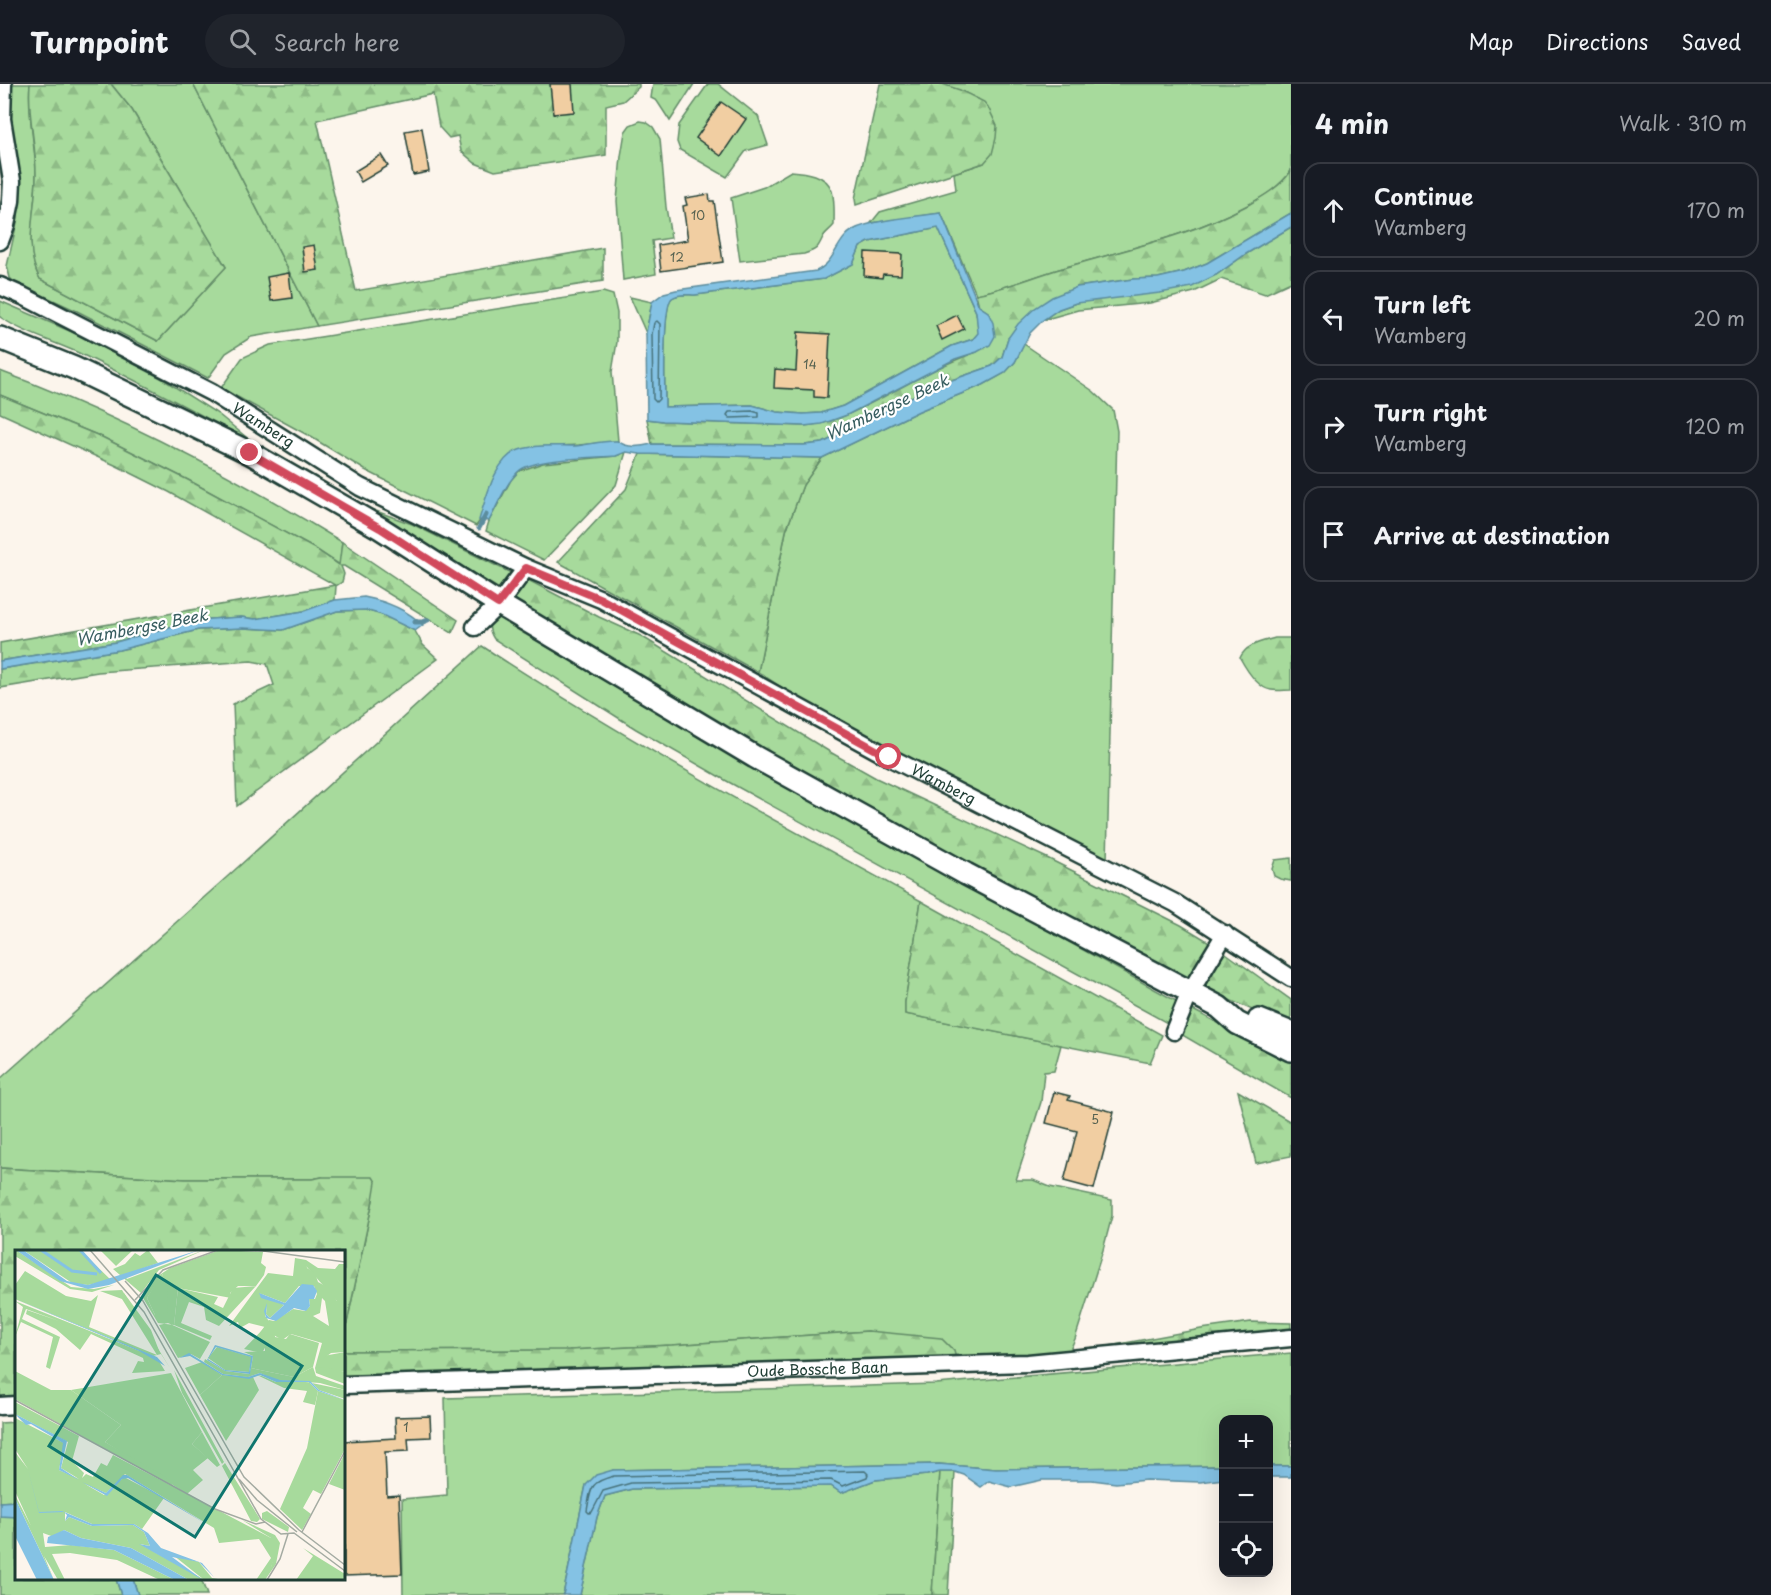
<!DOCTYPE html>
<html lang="en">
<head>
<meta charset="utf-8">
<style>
  body { margin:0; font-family:"Playpen Sans",sans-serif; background:#20242c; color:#f1f3f6 }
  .controls { position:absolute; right:18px; bottom:18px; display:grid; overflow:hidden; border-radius:12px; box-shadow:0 6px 24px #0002 }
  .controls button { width:54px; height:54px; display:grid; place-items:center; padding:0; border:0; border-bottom:2px solid #363941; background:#171b24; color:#f1f3f6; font:30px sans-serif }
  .stop { position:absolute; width:18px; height:18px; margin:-14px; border:4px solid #d1495b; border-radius:50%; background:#fff }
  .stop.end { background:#d1495b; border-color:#fff; box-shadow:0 2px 6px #0008 }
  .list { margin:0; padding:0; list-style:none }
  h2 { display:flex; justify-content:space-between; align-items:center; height:78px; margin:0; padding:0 24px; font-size:26px }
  h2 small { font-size:20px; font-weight:400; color:#9ea1a6 }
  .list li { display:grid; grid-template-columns:39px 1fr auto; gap:18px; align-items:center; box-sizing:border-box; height:96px; margin:0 12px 12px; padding:0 12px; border:2px solid #363941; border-radius:18px }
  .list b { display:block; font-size:22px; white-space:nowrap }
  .list p { margin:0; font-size:20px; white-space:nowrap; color:#9ea1a6 }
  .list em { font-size:20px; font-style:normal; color:#9ea1a6 }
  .icon { flex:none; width:33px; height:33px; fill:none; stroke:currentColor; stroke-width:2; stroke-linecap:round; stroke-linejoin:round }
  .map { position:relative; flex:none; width:1291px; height:1511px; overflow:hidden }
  header { display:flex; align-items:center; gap:36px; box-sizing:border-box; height:84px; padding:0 30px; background:#171b24; border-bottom:2px solid #363941 }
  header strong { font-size:28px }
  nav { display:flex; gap:33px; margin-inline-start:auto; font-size:21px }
  .search { width:420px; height:54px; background:#20242c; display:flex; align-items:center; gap:15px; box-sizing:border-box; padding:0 21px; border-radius:33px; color:#9ea1a6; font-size:22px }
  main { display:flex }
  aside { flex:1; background:#171b24 }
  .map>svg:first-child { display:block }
  .green { fill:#a7da9c; stroke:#638c68; stroke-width:1.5 }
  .forest { fill:url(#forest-firs); stroke:#638c68; stroke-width:1.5 }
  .water { fill:#84c2e4; stroke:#5c8d9e; stroke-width:1.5; fill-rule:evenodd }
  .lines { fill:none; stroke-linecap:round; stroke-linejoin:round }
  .shore { stroke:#47727a; stroke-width:1.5 }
  .stream { stroke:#5c8d9e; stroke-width:5 }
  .building { fill:#f1cea2; stroke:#1f3d34; stroke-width:1.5 }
  .minor-casing { stroke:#1f3d34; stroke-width:21 }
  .major-casing { stroke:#1f3d34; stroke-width:26 }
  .minor { stroke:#fff; stroke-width:16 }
  .major { stroke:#fff; stroke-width:21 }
  .route { stroke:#d1495b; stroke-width:8 }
  .labels { text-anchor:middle; stroke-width:4.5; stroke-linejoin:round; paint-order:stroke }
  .number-label { font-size:12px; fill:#546150 }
  .street-label { font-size:15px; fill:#1f3d34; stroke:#fff }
  .water-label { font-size:16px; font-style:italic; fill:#385e60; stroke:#fff }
  .inset-river { fill:none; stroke:#84c2e4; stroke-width:3 }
  .inset-road { fill:none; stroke:#a4aba2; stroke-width:1.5 }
  .view { fill:#0f766e; fill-opacity:0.15; stroke:#0f766e; stroke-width:3 }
  .inset-edge { fill:none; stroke:#1f3d34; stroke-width:3 }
</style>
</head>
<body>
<header>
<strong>Turnpoint</strong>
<div class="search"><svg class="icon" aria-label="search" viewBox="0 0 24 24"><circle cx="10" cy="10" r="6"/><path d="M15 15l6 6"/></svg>Search here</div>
<nav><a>Map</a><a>Directions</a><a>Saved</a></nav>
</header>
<main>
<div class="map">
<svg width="1291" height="1511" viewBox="0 0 1291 1511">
  <defs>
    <pattern id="forest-firs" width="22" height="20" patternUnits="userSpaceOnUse" patternTransform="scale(1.5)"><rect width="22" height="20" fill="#a7da9c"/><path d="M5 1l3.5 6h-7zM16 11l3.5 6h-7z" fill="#8fbc87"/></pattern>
  </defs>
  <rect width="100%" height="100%" fill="#fcf5ec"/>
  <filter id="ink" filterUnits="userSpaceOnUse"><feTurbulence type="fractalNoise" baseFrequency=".0167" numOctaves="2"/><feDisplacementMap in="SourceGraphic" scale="12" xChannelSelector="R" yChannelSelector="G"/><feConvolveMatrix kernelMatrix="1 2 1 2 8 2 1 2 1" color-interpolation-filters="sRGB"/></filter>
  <g filter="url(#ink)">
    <!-- green -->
    <g class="green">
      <path d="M12 0H30C27 30 35 59 36 89 37 122 23 164 40 195L158 257 226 183 132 26 111 0H193L317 242 251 253 226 269 208 294 77 227 14 198 10 194 7 182 18 134 19 93 9 23Z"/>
      <polygon points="708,0 718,0 758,32 768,61 746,67 727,93 680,66 677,58 679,41"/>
      <path d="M942 0H1291V87C1281 102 1264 112 1248 121 1190 152 1126 165 1063 184 1034 192 1005 205 976 210L941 129 871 139 880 128 956 106 954 89 984 79 978 15Z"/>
      <polygon points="640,37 646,38 653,43 660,55 666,123 671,154 652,157 656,190 623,196 617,117 621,72 625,48 630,41"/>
      <path d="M791 87C805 88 827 90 832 107 835 117 834 131 834 141 831 145 825 149 823 153 818 164 817 166 804 170L740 177 731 114 764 103Z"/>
      <path d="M938 144 976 228 979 249 973 255 952 262 843 322 821 329 803 330 777 328 752 321 665 323C665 307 662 222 672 214 679 209 688 211 695 211L824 195 853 180 860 163 869 158Z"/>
      <polygon points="603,208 613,211 617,229 617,258 612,288 618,357 579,361 535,363 476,442 365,386 311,353 221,304 242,274 270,261"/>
      <polygon points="630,213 652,218 646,249"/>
      <path d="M0 217 72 248 161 294 218 330 251 357C195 328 140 298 83 271 56 258 25 250 0 233Z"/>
      <polygon points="1024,260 1093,307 1113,326 1117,347 1107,778 825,632 758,588 786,447 803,401 822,374 919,327 983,301 1005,289 1015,278"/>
      <path d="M0 287C119 331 234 392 342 458L340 481 317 466 188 396 102 353 0 311Z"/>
      <polygon points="626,368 616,401 544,476 486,447 489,437 511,396 519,387 543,379 616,372"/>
      <polygon points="362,422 412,440 511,489 499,505"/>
      <path d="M494 533 498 534 761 689 1178 918 1169 940 725 696 636 645 494 555C489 547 487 540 494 533Z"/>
      <path d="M482 562C624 655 773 736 921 817L905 918V930L1061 961 1054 987 1044 988 1041 1018 1016 1096H1033L1050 1103 1112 1116V1132L1103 1166 1075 1255 1069 1268 957 1278 868 1247 672 1261 569 1266 344 1267V1253L373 1116 322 1093 312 1095H186L0 1084V995L227 793Z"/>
      <polygon points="1291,1269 1291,1382 1269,1382 1268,1336 1224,1336 1223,1382 996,1385 939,1380 613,1386 586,1401 563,1511 403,1511 402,1415 447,1411 445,1314 936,1300"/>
      <polygon points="16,1338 16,1417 0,1418 0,1339"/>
      <polygon points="940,1388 932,1511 580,1511 597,1433 605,1412 632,1405 831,1402 841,1409 875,1396 927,1391"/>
      <polygon points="8,1431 16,1433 16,1494 116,1495 121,1511 0,1511 0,1432"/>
      <polygon points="133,1495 201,1495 207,1511 138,1511"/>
    </g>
    <!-- forest -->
    <g class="forest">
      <path d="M30 0H111L132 26 226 183 158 257 40 195C22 162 37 124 36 89 36 59 27 30 30 0Z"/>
      <polygon points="193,0 639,0 639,3 623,17 606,21 606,71 495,87 475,79 461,67 458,52 449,54 439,43 433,10 317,36 356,207 603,164 603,197 317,242"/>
      <polygon points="653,0 694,0 670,37 657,17 651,14"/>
      <polygon points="880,0 942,0 960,6 984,18 988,23 997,42 996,54 992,70 984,79 856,121 855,115"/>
      <path d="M1291 87V129L1207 179 1184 188 1158 194 1133 195 1077 203 1008 254 1002 273 992 282 946 298 911 313 823 359 804 361 652 360 647 335 663 337 804 342C835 339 854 328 881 314 913 297 944 279 977 268L988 228 979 222 976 210C1005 205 1034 192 1063 184 1126 165 1190 152 1248 121 1264 112 1281 102 1291 87Z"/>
      <polygon points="1291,143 1291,198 1265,210 1221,195 1194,208 1150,219 1078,226 1043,236 1059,225 1076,219 1216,191 1246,170"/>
      <polygon points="0,311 102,353 188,396 317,466 339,481 342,458 458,536 452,549 344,482 341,482 344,490 342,498 336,502 335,516 304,527 255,535 241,533 195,536 116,558 0,577 0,559 335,501 169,408 117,382 0,329"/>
      <polygon points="640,370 822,374 803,401 786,447 758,588 558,478 626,405"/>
      <polygon points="528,496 599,533 641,552 830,668 876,694 1047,774 1181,841 1211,859 1188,898 742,658 533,529 513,514"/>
      <polygon points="365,526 383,531 415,547 423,561 438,575 237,722 233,620 274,601 267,580 251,577 98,588 0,604 0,585 119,566 198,546 243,544 283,546 337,527"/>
      <path d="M1275 554H1291V606C1285 606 1277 607 1271 606 1258 604 1246 585 1240 574 1246 560 1262 558 1275 554Z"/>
      <polygon points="1291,774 1291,797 1280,795 1274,792 1272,785 1275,776"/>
      <polygon points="921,817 1162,951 1150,979 905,930 905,918"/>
      <polygon points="1223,867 1291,916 1291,943 1200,903"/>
      <polygon points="1189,924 1291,977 1291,1014 1184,952 1180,946"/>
      <polygon points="1238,1007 1291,1038 1291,1072 1256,1079"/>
      <polygon points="0,1084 185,1095 312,1095 322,1093 373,1093 376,1098 373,1116 344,1253 344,1168 16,1168 16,1313 0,1313"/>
      <polygon points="1251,1238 1291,1239 1291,1247 1087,1266 1201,1245"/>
      <polygon points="868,1247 941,1254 954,1267 957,1278 344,1299 344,1267 569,1266 672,1261"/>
      <polygon points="940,1388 955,1388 948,1511 932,1511"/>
    </g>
    <!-- water -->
    <g class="water">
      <path d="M941 129 979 222 988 228 993 239 995 252 990 261 977 268 955 275 847 331 822 340 804 342 663 337 647 335 646 249 652 218 664 209 676 206 816 187C836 178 836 156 853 146 870 136 920 132 941 129ZM938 144 976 228 978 249 973 255 952 262 843 322 821 329 803 330 777 328 752 321 665 323C665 307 662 222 672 214 679 209 688 211 695 211L824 195 853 180 860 163 869 158Z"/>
      <path d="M1291 129V143L1246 170 1216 191 1192 203 1160 209 1076 219 1059 225 1043 236 1030 249 1015 278 1005 289 983 301 919 327 822 374 640 370 626 368 616 372C593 374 538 374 520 386 508 395 496 424 489 437L479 436C486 414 495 374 519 366 537 360 557 362 575 362 587 361 605 356 617 357 620 358 621 360 625 361 634 364 644 362 652 360L804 361 823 359 911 313 946 298 992 282 1002 273 1008 254 1018 240 1035 224 1052 213 1077 203 1133 195 1158 194 1184 188 1207 179Z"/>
      <path d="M364 513C385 517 407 526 423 541L415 547 382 531 365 526 337 527 283 546 243 544 198 546 119 566 0 585V577L116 558 195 536 241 533 255 535 304 527 335 516Z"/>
      <polygon points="939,1380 996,1385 1223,1382 1223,1395 1200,1398 1146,1396 1116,1399 1092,1396 1042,1396 1011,1403 989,1397 981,1403 964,1391 955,1388 940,1388 927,1391 875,1396 841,1409 831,1402 632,1405 605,1412 597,1433 580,1511 563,1511 586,1401 596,1391 613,1386"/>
      <polygon points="1268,1382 1291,1382 1291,1393 1269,1393"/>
      <polygon points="16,1417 16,1433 0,1432 0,1418"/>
      <polygon points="116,1495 133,1495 138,1511 121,1511"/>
    </g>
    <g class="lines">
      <!-- shore -->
      <g class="shore">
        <polygon points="657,237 660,240 659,315 656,318 653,315 652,250 654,239"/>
        <polygon points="752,327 759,329 759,333 730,334 727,331 729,328"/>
        <path d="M865 1387 868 1390 867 1393 843 1402 831 1396 631 1399 603 1407 592 1428 589 1429 587 1427C591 1403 590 1398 614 1392Z"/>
      </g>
      <!-- stream -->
      <g class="stream">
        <polyline points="479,444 486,431"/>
        <polyline points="415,538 423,538 428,536"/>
      </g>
    </g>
    <!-- building -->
    <g class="building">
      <polygon points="550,0 572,0 574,28 553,30"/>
      <polygon points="721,18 746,35 721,72 696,54"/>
      <polygon points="422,44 429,88 413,91 405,47"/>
      <polygon points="381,71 388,82 361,98 355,87"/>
      <polygon points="709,110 710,117 714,117 723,178 661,187 658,161 688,156 683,122 687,121 685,114"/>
      <polygon points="314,161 318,186 305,188 302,163"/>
      <polygon points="865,168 902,170 901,191 883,190 882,194 864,192"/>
      <polygon points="289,189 292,214 271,217 267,193"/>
      <polygon points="957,231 964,245 942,256 936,242"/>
      <polygon points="798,248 830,250 827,314 814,313 814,306 774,304 775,285 796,287"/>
      <polygon points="1054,1008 1070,1012 1068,1016 1114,1028 1094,1105 1064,1097 1077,1047 1046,1039"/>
      <polygon points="430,1332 431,1353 408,1354 409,1367 385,1368 387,1412 399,1411 402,1490 344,1492 344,1357 396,1354 395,1333"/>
    </g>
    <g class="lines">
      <defs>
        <g id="minor">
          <polyline points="0,157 6,141 11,117 12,97 2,35 3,0"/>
          <path id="s1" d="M0 202 23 212 212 309 360 403 526 484 601 515 889 673 1175 819 1291 894"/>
          <polyline points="475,543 499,520 526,484"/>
          <polyline points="1174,947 1190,908 1225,850"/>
          <path id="s2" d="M344 1301 1028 1279 1291 1254"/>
          <polyline points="0,1322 16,1321"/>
        </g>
        <g id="major">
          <polyline points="0,254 74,284 250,369 380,444 499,520 755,673 966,790 1219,923 1237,939 1291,966"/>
          <polyline points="1259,936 1291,949"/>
        </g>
      </defs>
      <!-- minor casing -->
      <use href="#minor" class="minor-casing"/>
      <!-- major casing -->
      <use href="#major" class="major-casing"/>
      <!-- minor -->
      <use href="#minor" class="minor"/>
      <!-- major -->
      <use href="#major" class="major"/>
    </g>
  </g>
  <g class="lines" filter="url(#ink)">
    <!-- route -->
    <polyline class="route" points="250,369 380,444 498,520 526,484 601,515 889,673"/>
  </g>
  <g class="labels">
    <!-- number labels -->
    <g class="number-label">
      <text x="698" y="136">10</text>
      <text x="677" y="178">12</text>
      <text x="810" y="285">14</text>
      <text x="1095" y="1040">5</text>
      <text x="406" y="1348">1</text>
    </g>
    <!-- street labels -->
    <g class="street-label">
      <text dy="5" stroke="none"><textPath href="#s1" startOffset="298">Wamberg</textPath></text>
      <text dy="5" stroke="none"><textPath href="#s1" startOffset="1068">Wamberg</textPath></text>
      <text dy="5" stroke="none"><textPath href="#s2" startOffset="474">Oude Bossche Baan</textPath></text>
    </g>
    <!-- water labels -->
    <g class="water-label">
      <text transform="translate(887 323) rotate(-25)" y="6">Wambergse Beek</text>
      <text transform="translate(142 543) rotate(-11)" y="6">Wambergse Beek</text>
    </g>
  </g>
  <!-- overview -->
  <g transform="translate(15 1166)">
    <rect width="330" height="330" fill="#fcf5ec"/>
    <path d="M1 0 56 37 79 39 99 35 77 42 55 39 0 6ZM8 0H65L96 30 73 35 57 33ZM85 0H118L101 16ZM133 0 143 13 109 25 112 29 189 0 144 20 126 43 98 19 110 14 120 3 125 6ZM205 0 248 2 246 13 251 17 249 25 241 36H223L215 43 216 48 163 38 159 75 143 73 128 48 140 28 155 18ZM148 24 140 65 132 48ZM291 10 303 18 320 19 324 14H330V51H322L291 16ZM109 43 136 80 145 103 109 47ZM254 70 259 71 260 87 271 89 275 84 304 93 298 117 279 127 236 118 238 106 229 102 250 101V96L242 87ZM153 73 195 92 185 109 176 104 163 108 144 75ZM202 97 237 107 234 122 210 120 193 108ZM330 102V122L300 118 303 107ZM159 120 209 212 207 214 167 143ZM156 123 187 182 177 194 193 208 178 220 188 230 172 244 90 192 106 175 56 140ZM207 125 238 127 244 140 211 191 185 145ZM297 133 330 140V149L304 140ZM303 141 330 150V199L306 244 298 240 288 258 296 264 287 280 265 259 292 198ZM0 152 64 186 57 211 69 223 67 228 71 224 78 227 86 213 92 216 98 205 256 288 258 302 256 317 260 303V285L265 293 261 314 250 330H241L256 308 244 289 204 293 199 278 110 224 91 243 70 234 89 245 109 227 149 248 127 279 119 274H77L50 262V271L54 267 77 276 118 275 129 282 135 296 125 294 188 329 158 305 184 312 197 328 209 330H174L116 298 66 288 49 280 39 287 28 283 30 297 56 295 99 300 160 330H145L102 310 55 303 37 304 50 330H43L29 306 39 330 0 248V245L16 276 0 241V202L13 219 17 244 13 219 0 199V168L49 193 44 220 64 229 46 218 53 192 0 164ZM330 203V240L314 234ZM252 261 274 277 273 282 247 269V263ZM288 298 330 324V330H281L298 306Z" fill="#a7da9c" fill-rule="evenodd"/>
    <path d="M280 8 291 10 292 18 300 23 303 32 314 38 322 51H330V102L316 103 307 110 303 107 307 93 276 84 267 90 257 84 259 71 278 59 290 61 295 56 294 49H300L302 44 299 36H284L270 53 244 43 269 55 255 68 251 64 252 54 250 66 254 71 252 77 242 87 251 96 247 103 229 99 250 77 234 73 225 78 223 72 214 76 253 23 278 26ZM307 48 310 51 314 76 298 66 305 63ZM10 21 51 46 76 51 83 45 74 77 142 105 107 49 85 41 107 40 155 118 146 104 138 106 0 49V35ZM152 24 153 62 140 65 132 48 145 26ZM241 36 204 76 191 70 189 57 174 52 166 73 197 86 195 90 159 75 163 38 203 47 199 54 208 58 218 38ZM0 51 142 108 150 121 117 123 123 111 129 112 128 108 76 84 65 100 41 79 11 64 12 60 44 71 11 59 7 69 45 87 35 119 31 117 38 87 6 72 0 87 8 57ZM190 109 210 121 234 124 236 118 279 127 298 117 301 126 330 136V140L305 133 261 130 245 123 233 127 208 124 189 112ZM187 112 207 125 185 145 170 118ZM310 117 330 122V134L301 123 300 118ZM0 121 36 140H56L106 175 90 192 151 227 159 237 0 149ZM242 125 247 126 261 132H294L303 141 300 155 288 152 292 141 269 138ZM187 182 205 215 202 217 177 194ZM210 213 245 269 242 272 236 271 207 216ZM227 270 260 285V307L256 317V288Z" fill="#a7da9c" fill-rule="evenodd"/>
    <path d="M1 0H8L52 31 73 35 184 0 94 35 73 39 45 31ZM287 34 298 35 302 41 299 49H294L295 56 291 61 279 58 261 71 251 68 249 61 252 53 251 64 255 68 269 55 246 48 244 43 270 53ZM0 49 142 107 150 116 124 101ZM200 95 238 106 235 124 210 121 192 110ZM201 97 236 107 234 122 210 120 193 109ZM174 103 208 124 233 127 245 123 265 130 295 131 304 140 330 150 303 141 294 132H261L245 125 234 129 207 125 175 106 164 108ZM0 164 52 191 46 218 64 230 44 220 48 193 16 174 11 175ZM0 199 13 219 24 262 47 261 77 274H119L133 283 146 298 187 313 199 327 184 312 157 307 188 330 124 294 135 296 129 282 118 275 77 276 54 267 50 271 52 265 49 262 24 263 13 219ZM108 225H112L193 275 113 228 107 229 92 246 67 232 91 243ZM0 248 17 284 39 330H22L0 286ZM49 280 66 288 116 298 174 330H160L99 300 32 293 33 287Z" fill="#84c2e4" fill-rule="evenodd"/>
    <path class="inset-river" d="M26 0 57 21 82 24M65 0 86 23"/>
    <path class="inset-road" d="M75 0 129 62 246 269 266 284 279 283 330 321M241 0 330 12M110 31 128 51 229 227 284 280 330 315M120 50 148 20 203 0M0 150 200 259 241 274 250 272M224 229 242 250 282 282M287 282 330 201M252 330 265 309 273 284"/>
    <path class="view" d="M141 25 287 116 180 287 34 196Z"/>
    <rect width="330" height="330" class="inset-edge"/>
  </g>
</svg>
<div class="controls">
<button>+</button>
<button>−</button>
<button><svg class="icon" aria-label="locate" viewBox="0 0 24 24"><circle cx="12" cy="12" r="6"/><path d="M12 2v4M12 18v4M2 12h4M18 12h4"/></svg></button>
</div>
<div class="stop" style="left:889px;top:673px"></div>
<div class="stop end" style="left:250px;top:369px"></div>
</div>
<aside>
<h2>4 min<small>Walk · 310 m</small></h2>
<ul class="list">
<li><svg class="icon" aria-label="ahead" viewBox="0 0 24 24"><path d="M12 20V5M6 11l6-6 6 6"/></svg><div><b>Continue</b><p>Wamberg</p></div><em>170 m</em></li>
<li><svg class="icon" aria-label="left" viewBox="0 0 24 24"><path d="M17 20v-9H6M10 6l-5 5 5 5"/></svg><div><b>Turn left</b><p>Wamberg</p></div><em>20 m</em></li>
<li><svg class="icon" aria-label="right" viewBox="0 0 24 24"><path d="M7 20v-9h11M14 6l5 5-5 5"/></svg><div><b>Turn right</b><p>Wamberg</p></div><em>120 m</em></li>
<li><svg class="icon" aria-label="arrive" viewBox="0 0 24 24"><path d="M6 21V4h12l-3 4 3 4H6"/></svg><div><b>Arrive at destination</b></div></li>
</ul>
</aside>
</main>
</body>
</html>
